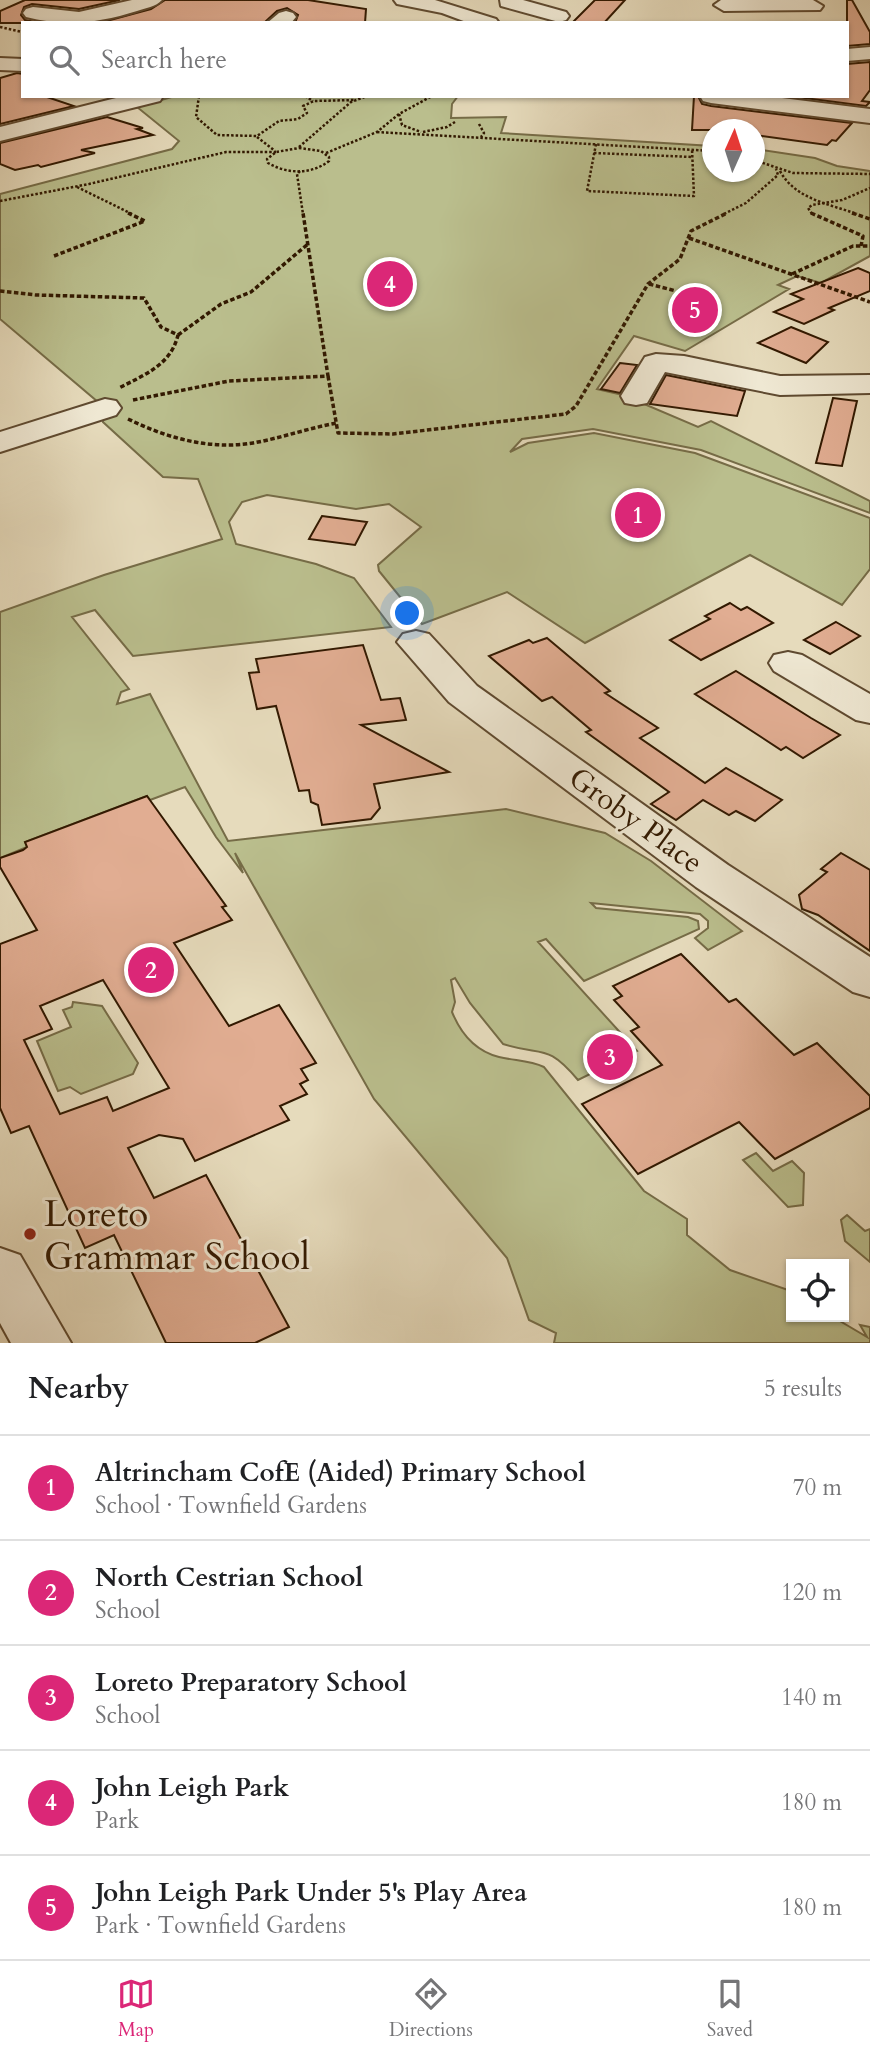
<!DOCTYPE html>
<html lang="en">
<head>
<meta charset="utf-8">
<style>
  body { margin:0; font-family:Cardo,serif; background:#f6f6f6; color:#202124 }
  .controls { position:absolute; right:21px; bottom:21px; display:grid; overflow:hidden; border-radius:0px; box-shadow:0 2px 5px #0004 }
  .controls button { width:63px; height:63px; display:grid; place-items:center; padding:0; border:0; border-bottom:2px solid #e0e0e0; background:#fff; color:#202124; font:35px sans-serif }
  .compass { position:absolute; left:702px; top:119px; width:63px; height:63px; border-radius:50%; background:#fff; box-shadow:0 2px 5px #0004; rotate:3deg }
  .you { position:absolute; left:408px; top:614px; width:24px; height:24px; margin:-18px; border:5px solid #fff; border-radius:50%; background:#1a73e8; box-shadow:0 0 0 10px #1a73e833 }
  .badge { display:grid; place-items:center; width:46px; height:46px; border-radius:50%; background:#db2777; color:#fff; font-size:23px; font-weight:700 }
  .pin { position:absolute; translate:-50% -50%; border:4px solid #fff; box-shadow:0 2px 7px #0006 }
  .list { margin:0; padding:0; list-style:none }
  h2 { display:flex; justify-content:space-between; align-items:center; height:91px; margin:0; padding:0 28px; font-size:30px }
  h2 small { font-size:23px; font-weight:400; color:#757577 }
  .list li { display:grid; grid-template-columns:46px 1fr auto; gap:21px; align-items:center; box-sizing:border-box; height:105px; padding:0 28px; border-top:2px solid #e0e0e0 }
  .list b { display:block; font-size:26px; white-space:nowrap }
  .list p { margin:0; font-size:23px; white-space:nowrap; color:#757577 }
  .list em { font-size:23px; font-style:normal; color:#757577 }
  .icon { flex:none; width:38px; height:38px; fill:none; stroke:currentColor; stroke-width:2; stroke-linecap:round; stroke-linejoin:round }
  .map { position:relative; flex:none; width:870px; height:1343px; overflow:hidden }
  .search { position:absolute; background:#fff; box-shadow:0 2px 5px #0004; left:21px; right:21px; top:21px; height:77px; display:flex; align-items:center; gap:18px; box-sizing:border-box; padding:0 24px; border-radius:0px; color:#757577; font-size:26px }
  .sheet { height:616px; background:#fff }
  nav { display:flex; justify-content:space-around; align-items:center; box-sizing:border-box; height:98px; border-top:2px solid #e0e0e0; background:#fff; font-size:19px; color:#757577 }
  nav a { display:grid; justify-items:center; gap:4px }
  nav .on { color:#db2777 }
  .map>svg:first-child { display:block }
  .green { fill:#babe8d; stroke:#766c47; stroke-width:2 }
  .building { fill:#e1ad92; stroke:#321901; stroke-width:2; fill-rule:evenodd }
  .lines { fill:none; stroke-linecap:round; stroke-linejoin:round }
  .minor-casing { stroke:#5f4a30; stroke-width:4 }
  .path-far1 { stroke:#321901; stroke-width:2.5; stroke-dasharray:2.5 2; stroke-linecap:butt }
  .path { stroke:#321901; stroke-width:3.5; stroke-dasharray:4.5 2.5; stroke-linecap:butt }
  .minor { fill:#efe8d3; fill-rule:evenodd }
  .poi-dot { fill:#8f2418; stroke:#efe8d3; stroke-width:2.5 }
  .labels { text-anchor:middle; stroke-width:6; stroke-linejoin:round; paint-order:stroke }
  .street-label { font-size:30px; fill:#321901; stroke:#efe8d3 }
  .near-poi-label { font-size:37px; fill:#321901; stroke:#efe8d3; text-anchor:start }
</style>
</head>
<body>
<div class="map">
<svg width="870" height="1343" viewBox="0 0 870 1343">
  <rect width="100%" height="100%" fill="#e6dbbc"/>
  <filter id="stains"><feTurbulence type="fractalNoise" baseFrequency=".00286" numOctaves="4"/><feColorMatrix values="0 0 0 0 .2 0 0 0 0 .09 0 0 0 0 .02 0 0 0 .5 -.17"/></filter>
  <radialGradient id="worn" r=".72"><stop offset=".6" stop-color="#630" stop-opacity="0"/><stop offset="1" stop-color="#630" stop-opacity=".3"/></radialGradient>
  <!-- green -->
  <g class="green">
    <path d="M175 96H458L452 104 451 118 506 117 501 133 712 146V172H754L755 149 815 158 837 166 870 171V256L821 283 797 276 778 285 789 289 685 351 634 336 597 389 623 395 698 427 711 421 870 501V513L701 450 593 429 522 439 510 452 528 443 594 433 695 453 870 518V569L842 605 750 555 585 643 507 592 422 624 379 571 378 565 421 527 389 504 356 509 267 495 242 502 229 522 236 544 316 564 354 578 391 627 133 656 95 610 72 617 129 689 121 692 117 704 150 694 228 841 506 809 605 833 651 861 742 931 708 950 695 938 708 928V921L700 914 591 903 596 908 688 917 698 921 699 929 584 981 546 939 538 942 637 1051 578 1080C546 1042 543 1057 503 1044L470 1003 455 978 451 980 455 1002 452 1012C461 1034 475 1051 499 1057 515 1061 529 1060 544 1067L644 1191 687 1219V1235L730 1270 791 1291V1317H833L867 1337 860 1325 870 1327V1343H554L556 1333 529 1320 507 1258 374 1099 235 853 243 873 216 837 185 787 150 800 147 796 25 842 27 847 0 858V612L104 575 222 539 198 479 163 477 103 422 105 408 0 319V194L172 149 179 141 137 107Z"/>
    <polygon points="73,1002 102,1006 138,1063 133,1074 81,1094 70,1087 58,1091 37,1041 71,1027 63,1010 72,1007"/>
    <polygon points="756,1153 773,1171 792,1161 804,1173 803,1205 788,1207 743,1160"/>
    <polygon points="847,1215 865,1231 870,1229 870,1262 845,1241 841,1220"/>
  </g>
  <!-- building -->
  <g class="building">
    <polygon points="25,0 120,0 79,9 32,4 24,7 21,15 25,20 40,23 0,23 0,11"/>
    <polygon points="165,0 308,0 366,9 365,23 295,23 298,15 287,8 277,11 264,23 99,23 151,9"/>
    <polygon points="595,0 625,0 604,23 572,23"/>
    <polygon points="847,0 852,0 870,32 870,44 847,46"/>
    <polygon points="870,62 870,90 862,101 870,102 866,106 789,96 847,96 847,64"/>
    <polygon points="17,73 23,74 23,96 44,96 74,106 0,124 0,78"/>
    <polygon points="694,96 698,96 702,104 711,106 852,123 836,141 832,140 827,145 754,135 754,130 692,130"/>
    <polygon points="107,117 143,128 137,129 153,135 81,150 95,153 41,167 38,165 15,170 0,164 0,143"/>
    <polygon points="858,268 870,273 870,291 829,308 834,310 804,324 774,312 803,299 791,294"/>
    <polygon points="791,327 828,342 806,363 758,343"/>
    <polygon points="620,363 637,365 620,393 601,389"/>
    <polygon points="666,375 745,391 737,416 650,404"/>
    <polygon points="833,398 857,401 842,466 816,463"/>
    <polygon points="322,516 367,522 355,545 309,539"/>
    <polygon points="730,603 741,610 747,607 773,623 701,660 670,640 710,619 705,616"/>
    <polygon points="836,622 860,636 830,654 804,640"/>
    <polygon points="547,638 610,691 605,693 658,728 640,738 705,783 726,768 782,800 755,821 736,811 729,815 703,800 676,820 651,804 669,792 586,732 591,730 552,697 542,701 489,656 529,640 533,643"/>
    <polygon points="363,645 381,700 400,698 406,720 361,725 449,772 374,784 380,808 371,819 322,825 318,805 311,802 309,790 299,791 276,706 257,709 249,673 259,672 256,659"/>
    <polygon points="736,671 811,718 840,735 803,758 786,747 781,750 695,694"/>
    <path d="M147 796 226 906 222 907 232 920 174 943 229 1026 279 1005 316 1063 301 1069 308 1080 300 1084 307 1094 280 1106 289 1120 195 1161 183 1139 159 1135 128 1148 154 1198 206 1175 289 1327 255 1343H166L114 1235 85 1248 29 1126 11 1133 0 1108V944L37 930 0 867V858L23 850 27 847 25 842ZM103 980 169 1088 113 1111 107 1097 60 1114 24 1040 52 1029 40 1006Z"/>
    <polygon points="841,853 870,870 870,951 818,915 802,909 799,895 827,872 821,869"/>
    <polygon points="681,954 729,1002 736,999 794,1055 817,1043 870,1096 870,1108 775,1159 739,1122 638,1174 582,1104 662,1065 631,1031 639,1027 614,1000 622,996 613,986"/>
  </g>
  <g class="lines">
    <defs>
      <g id="minor">
        <path d="M132 0H162C156 7 145 8 137 11 99 23 64 27 26 17L23 13 26 9 33 7 79 12Z"/>
        <polygon points="394,0 435,0 496,19 499,23 469,23 442,13 397,4"/>
        <polygon points="500,0 523,0 566,12 569,16 566,20 559,22 501,6"/>
        <polygon points="813,0 823,6 820,10 724,11 714,5 721,0"/>
        <polygon points="286,11 293,13 296,17 291,23 267,23 279,13"/>
        <polygon points="870,47 870,59 847,61 847,49"/>
        <polygon points="0,58 23,59 23,71 0,70"/>
        <polygon points="124,96 163,96 160,101 0,141 0,127"/>
        <polygon points="700,96 766,96 870,109 870,123 711,103 703,101"/>
        <polygon points="656,354 684,356 780,376 870,375 870,393 780,395 665,372 647,403 636,405 625,403 621,396 645,357"/>
        <polygon points="105,399 116,401 121,408 116,415 0,452 0,432"/>
        <polygon points="416,631 429,634 477,686 728,865 870,957 870,997 853,992 696,887 449,702 397,642 403,634"/>
        <polygon points="788,652 802,655 870,694 870,723 856,720 774,671 769,663 774,655"/>
        <polygon points="0,1248 20,1255 71,1343 11,1343 0,1323"/>
      </g>
    </defs>
    <!-- minor casing -->
    <use href="#minor" class="minor-casing"/>
    <!-- path-far1 -->
    <g class="path-far1">
      <polyline points="0,27 22,32"/>
      <polyline points="199,96 196,117 217,135 257,136 279,121 298,119 307,113 303,106 314,101 355,100"/>
      <polyline points="305,96 313,101"/>
      <polyline points="399,114 402,125 421,132"/>
      <polyline points="479,124 484,133 481,137"/>
      <polyline points="377,132 712,151"/>
      <polyline points="423,132 447,127 455,122"/>
      <polyline points="257,137 275,151"/>
      <polyline points="596,144 587,191 694,196 692,149"/>
      <polyline points="299,147 351,102 367,96"/>
      <path d="M299 148 321 151 329 157V161C311 175 287 174 268 163L267 159 276 152Z"/>
      <polyline points="326,153 377,132 399,114 432,96"/>
      <polyline points="594,153 693,157"/>
      <polyline points="754,160 793,173 870,174"/>
      <polyline points="300,171 297,174 303,214"/>
      <path d="M780 171C795 199 829 204 857 214"/>
      <polyline points="77,187 132,214"/>
      <polyline points="0,201 89,184 226,152 276,152"/>
      <polyline points="724,214 746,203 778,175 776,169"/>
      <polyline points="812,214 808,208 812,205 842,200 870,188"/>
    </g>
    <!-- path -->
    <g class="path">
      <polyline points="811,213 863,236 861,246"/>
      <polyline points="852,213 870,219"/>
      <polyline points="689,238 870,302"/>
      <polyline points="54,256 145,221 128,213"/>
      <polyline points="792,274 853,246 870,246"/>
      <polyline points="649,284 676,291"/>
      <path d="M0 291 36 295 144 298 161 327 178 335C171 365 144 375 119 388"/>
      <polyline points="178,335 221,304 251,292 308,244"/>
      <polyline points="328,376 338,433 393,434 566,414 576,406 648,284 680,259 691,231 727,213"/>
      <polyline points="133,400 229,381 328,376 303,213"/>
      <path d="M128 419C167 438 209 450 253 443 281 438 309 428 337 423"/>
    </g>
    <!-- minor -->
    <use href="#minor" class="minor"/>
  </g>
  <!-- markers -->
  <circle class="poi-dot" cx="30" cy="1234" r="7"/>
  <g class="labels">
    <!-- street labels -->
    <g class="street-label">
      <text transform="translate(636 820) rotate(36)" y="10">Groby Place</text>
    </g>
    <!-- near-poi labels -->
    <g class="near-poi-label">
      <text x="44" y="1226">Loreto<tspan x="44" dy="43">Grammar School</tspan></text>
    </g>
  </g>
  <rect width="100%" height="100%" filter="url(#stains)"/>
  <rect width="100%" height="100%" fill="url(#worn)"/>
</svg>
<div class="controls">
<button><svg class="icon" aria-label="locate" viewBox="0 0 24 24"><circle cx="12" cy="12" r="6"/><path d="M12 2v4M12 18v4M2 12h4M18 12h4"/></svg></button>
</div>
<svg class="compass" viewBox="-18 -18 36 36"><path d="M0-13l5 13h-10z" fill="#e53935"/><path d="M0 13l5-13h-10z" fill="#757577"/></svg>
<div class="you"></div>
<div class="pin badge" style="left:638px;top:515px">1</div>
<div class="pin badge" style="left:151px;top:970px">2</div>
<div class="pin badge" style="left:610px;top:1057px">3</div>
<div class="pin badge" style="left:390px;top:284px">4</div>
<div class="pin badge" style="left:695px;top:310px">5</div>
<div class="search"><svg class="icon" aria-label="search" viewBox="0 0 24 24"><circle cx="10" cy="10" r="6"/><path d="M15 15l6 6"/></svg>Search here</div>
</div>
<section class="sheet">
<h2>Nearby<small>5 results</small></h2>
<ul class="list">
<li><span class="badge">1</span><div><b>Altrincham CofE (Aided) Primary School</b><p>School · Townfield Gardens</p></div><em>70 m</em></li>
<li><span class="badge">2</span><div><b>North Cestrian School</b><p>School</p></div><em>120 m</em></li>
<li><span class="badge">3</span><div><b>Loreto Preparatory School</b><p>School</p></div><em>140 m</em></li>
<li><span class="badge">4</span><div><b>John Leigh Park</b><p>Park</p></div><em>180 m</em></li>
<li><span class="badge">5</span><div><b>John Leigh Park Under 5's Play Area</b><p>Park · Townfield Gardens</p></div><em>180 m</em></li>
</ul>
</section>
<nav>
<a class="on"><svg class="icon" aria-label="map" viewBox="0 0 24 24"><path d="M3 6l6-2 6 2 6-2v14l-6 2-6-2-6 2zM9 4v14M15 6v14"/></svg>Map</a>
<a><svg class="icon" aria-label="directions" viewBox="0 0 24 24"><path d="M12 3l9 9-9 9-9-9zM9 14v-3h6M13 9l2 2-2 2"/></svg>Directions</a>
<a><svg class="icon" aria-label="saved" viewBox="0 0 24 24"><path d="M7 4h10v16l-5-4-5 4z"/></svg>Saved</a>
</nav>
</body>
</html>
